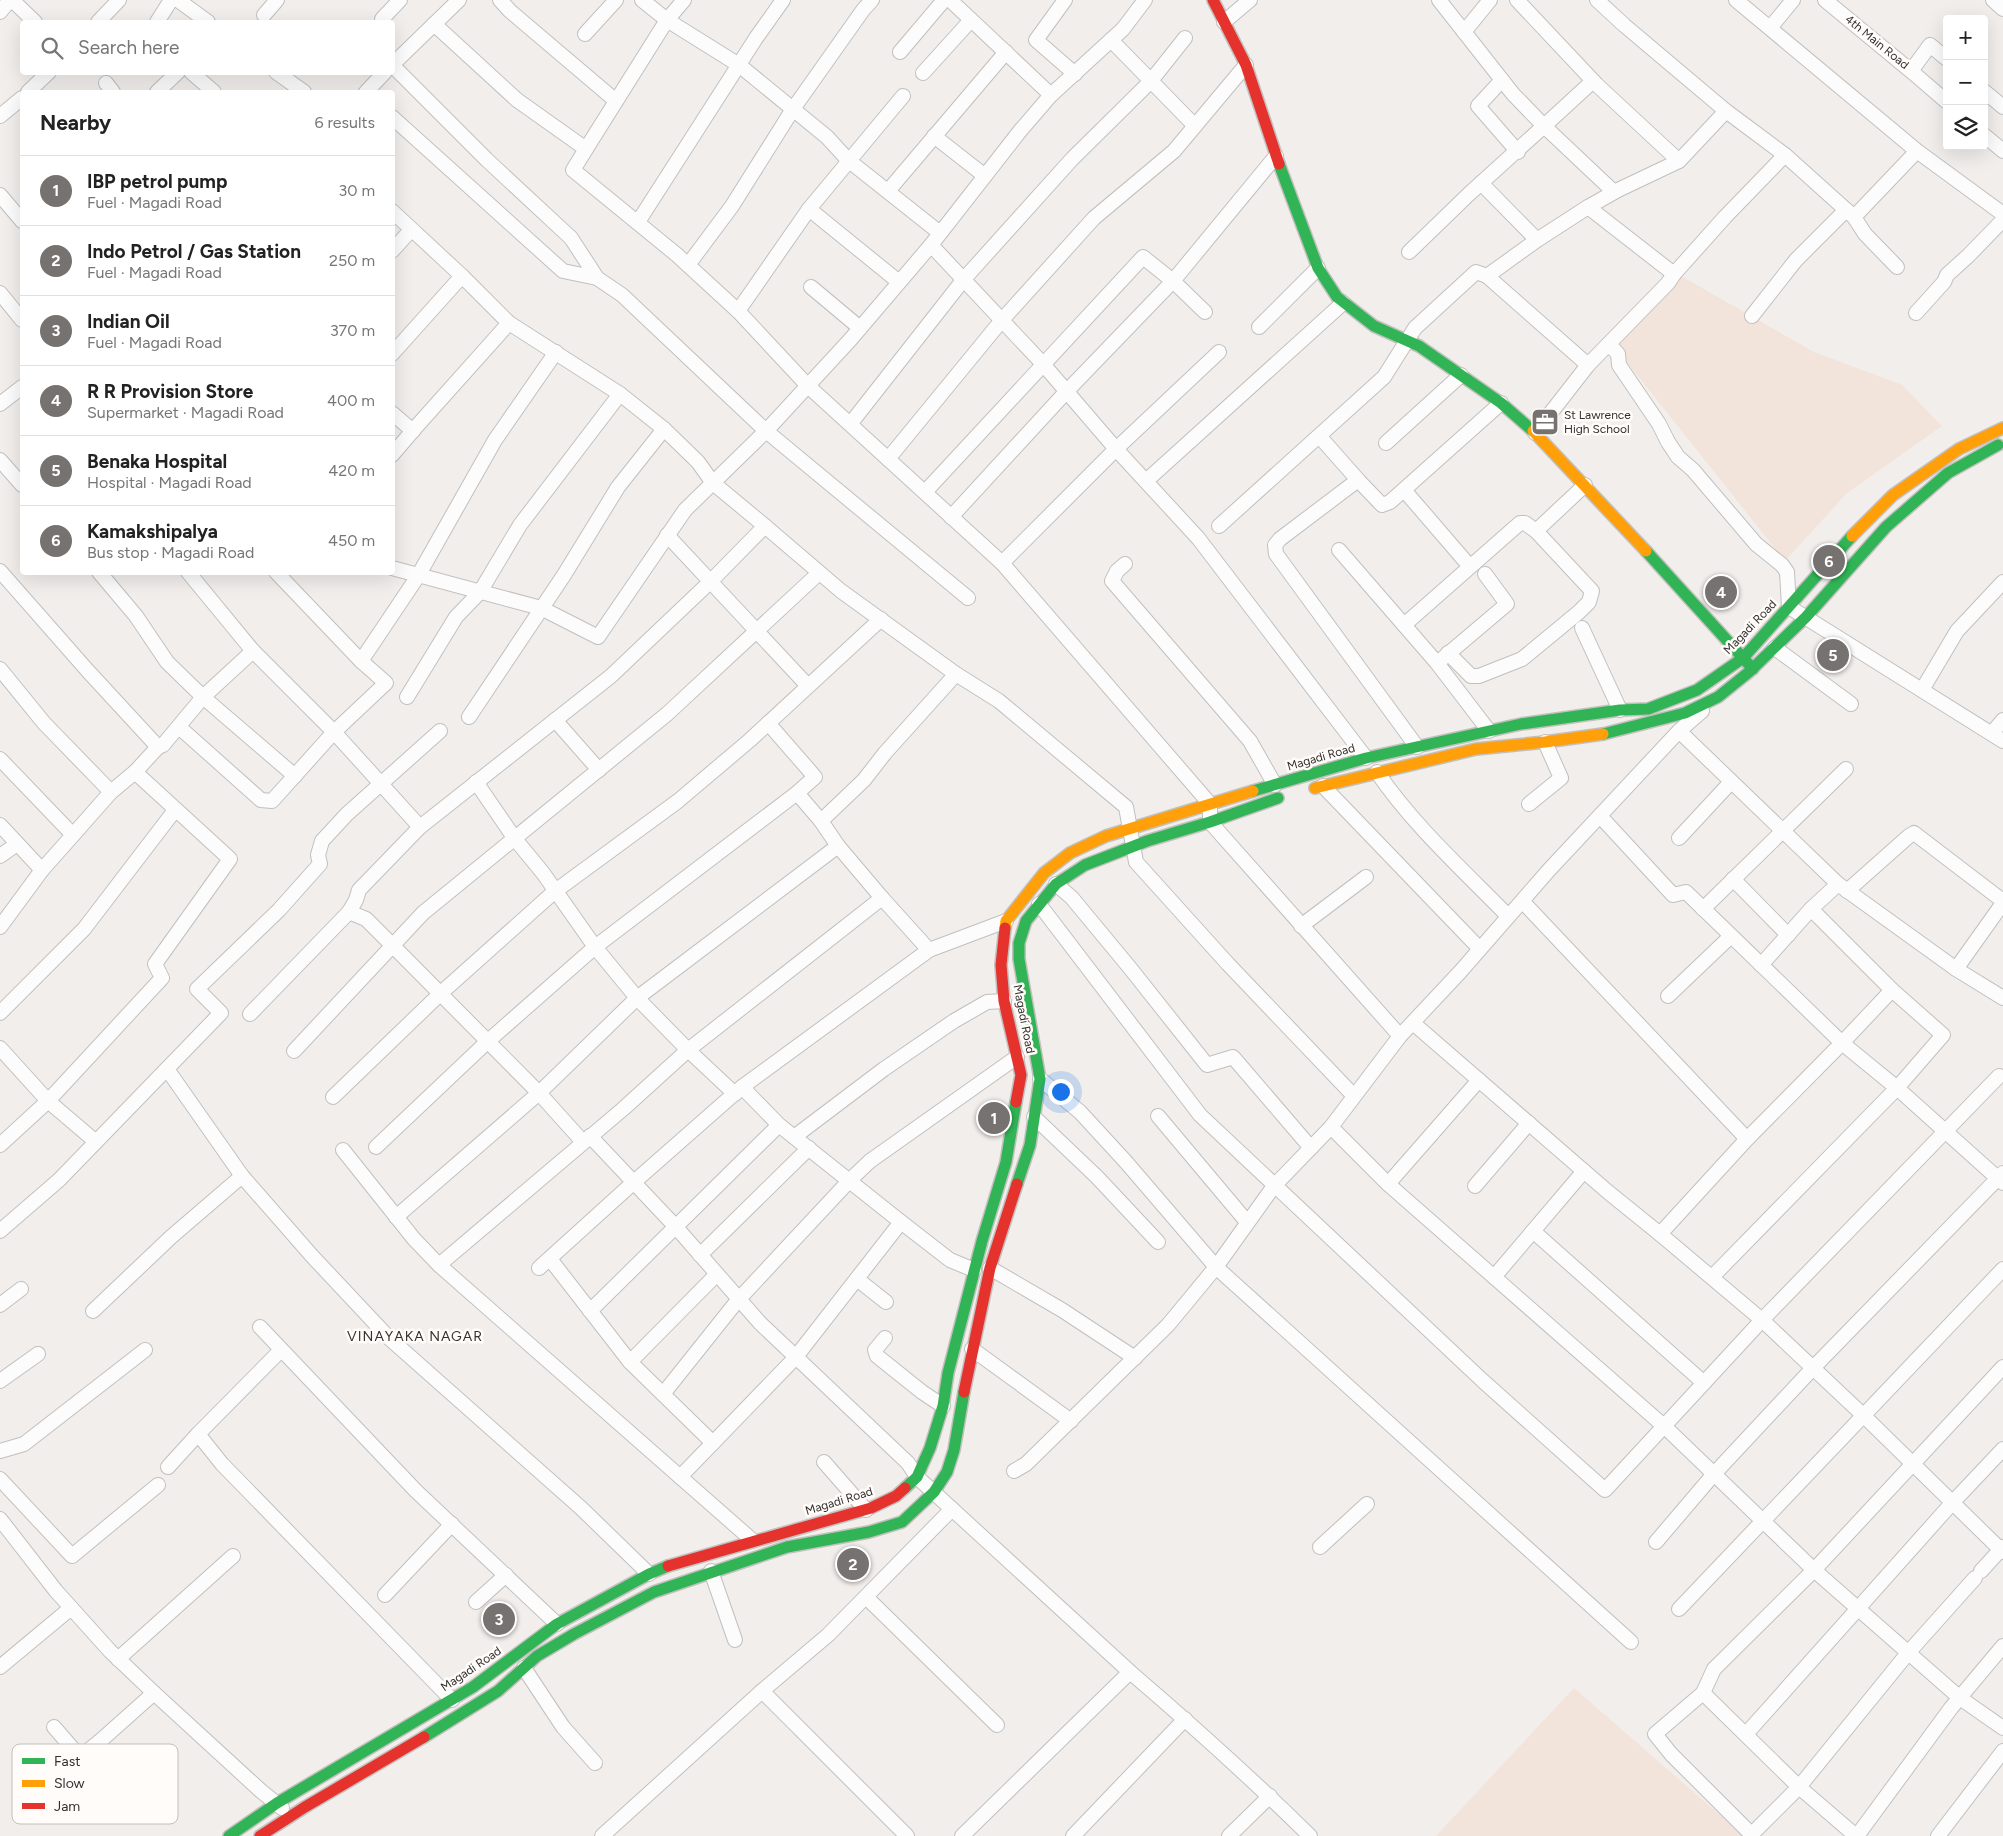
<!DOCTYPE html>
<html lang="en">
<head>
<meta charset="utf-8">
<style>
  body { margin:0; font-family:Figtree,sans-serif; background:#f6f6f6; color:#222 }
  .controls { position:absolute; right:15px; top:15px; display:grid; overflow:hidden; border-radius:5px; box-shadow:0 5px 20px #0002 }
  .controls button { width:45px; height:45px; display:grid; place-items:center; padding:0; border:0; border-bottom:1px solid #e0e0e0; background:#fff; color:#222; font:25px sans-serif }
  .you { position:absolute; left:1060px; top:1091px; width:18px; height:18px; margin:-12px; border:4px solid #fff; border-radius:50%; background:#1a73e8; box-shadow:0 0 0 8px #1a73e833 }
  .badge { display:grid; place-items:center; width:32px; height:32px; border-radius:50%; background:#757270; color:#fff; font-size:16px; font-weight:700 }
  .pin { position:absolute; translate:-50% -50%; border:2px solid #fff; box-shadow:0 1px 5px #0006 }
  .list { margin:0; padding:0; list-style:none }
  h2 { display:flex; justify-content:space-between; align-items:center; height:65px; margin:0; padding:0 20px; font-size:21px }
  h2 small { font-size:16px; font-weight:400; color:#767676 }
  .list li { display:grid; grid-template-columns:32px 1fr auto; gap:15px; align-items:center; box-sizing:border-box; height:70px; padding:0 20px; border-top:1px solid #e0e0e0 }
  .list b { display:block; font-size:19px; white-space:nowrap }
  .list p { margin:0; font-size:16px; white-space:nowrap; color:#767676 }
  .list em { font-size:16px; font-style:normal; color:#767676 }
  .icon { flex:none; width:28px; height:28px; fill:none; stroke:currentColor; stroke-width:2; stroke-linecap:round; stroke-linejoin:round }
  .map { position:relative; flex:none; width:2003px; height:1836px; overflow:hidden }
  .search { position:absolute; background:#fff; box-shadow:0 5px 20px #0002; left:20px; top:20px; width:375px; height:55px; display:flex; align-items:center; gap:12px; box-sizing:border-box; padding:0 18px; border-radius:5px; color:#767676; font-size:19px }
  .panel { position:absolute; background:#fff; box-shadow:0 5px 20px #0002; left:20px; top:90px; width:375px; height:485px; border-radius:5px }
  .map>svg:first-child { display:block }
  .green { fill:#f2e4da }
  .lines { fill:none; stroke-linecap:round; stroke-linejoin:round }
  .street-casing { stroke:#c2c0be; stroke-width:16 }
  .fast-casing { stroke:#c2c0be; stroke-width:14 }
  .slow-casing { stroke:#c2c0be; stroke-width:14 }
  .jam-casing { stroke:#c2c0be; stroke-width:14 }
  .street { stroke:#fdfcfc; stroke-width:14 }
  .fast { stroke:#30b455; stroke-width:11 }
  .slow { stroke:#ff9f0a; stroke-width:11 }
  .jam { stroke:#e5322d; stroke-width:11 }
  .labels { text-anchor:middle; stroke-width:5; stroke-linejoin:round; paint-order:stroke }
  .street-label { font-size:12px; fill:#32302e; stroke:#fffcf9 }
  .poi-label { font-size:12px; fill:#32302e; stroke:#fffcf9; text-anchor:start }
  .neighbourhood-label { font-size:14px; letter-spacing:1px; fill:#35312e; stroke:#fffcf9 }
  .key { fill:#fffcf9; stroke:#c2bfbc; stroke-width:1 }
  .key-label { font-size:14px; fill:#32302e }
</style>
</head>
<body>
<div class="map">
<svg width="2003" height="1836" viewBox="0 0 2003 1836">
  <rect width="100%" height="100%" fill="#f1eeec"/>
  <!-- green -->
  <g class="green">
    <polygon points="1681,276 1814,352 1902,385 1942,426 1847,493 1785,561 1615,347"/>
    <polygon points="1574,1688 1744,1836 1436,1836"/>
  </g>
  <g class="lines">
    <defs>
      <g id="street">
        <polyline points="12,0 35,22"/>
        <polyline points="178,0 208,22"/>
        <polyline points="500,0 510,11 616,101"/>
        <polyline points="642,0 667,20 739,65 827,137 848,160 940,233"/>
        <polyline points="950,0 1051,95"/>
        <polyline points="1065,0 1036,40 1075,74"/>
        <polyline points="1517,0 1597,85 1679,161"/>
        <polyline points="1597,0 1624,25 1726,111 1785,155 1854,217 1917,151"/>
        <polyline points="1736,0 1917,151 2003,214"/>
        <polyline points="1825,0 1911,71 1930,45 1947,59"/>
        <polyline points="1993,0 2003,9"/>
        <polyline points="0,12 10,0"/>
        <polyline points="264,15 277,0"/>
        <polyline points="382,19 400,0"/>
        <polyline points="98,22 119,0"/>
        <polyline points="157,22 171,0"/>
        <polyline points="1224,22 1250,0"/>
        <polyline points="434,24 517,100 586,149 573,170 677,255 738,311 808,386 1002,563 1210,804 1210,822 1400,1036"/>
        <polyline points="1770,28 1793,0"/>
        <polyline points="1464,32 1490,0"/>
        <polyline points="585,34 616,0"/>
        <polyline points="1111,40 1195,126"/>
        <polyline points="900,52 944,0"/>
        <polyline points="392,65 487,160 571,238 597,278 622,295 766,431 968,598"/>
        <polyline points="392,65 459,0"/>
        <polyline points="1911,71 1947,102"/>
        <polyline points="191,72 214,92"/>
        <polyline points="276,72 304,92"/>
        <polyline points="923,73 971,20"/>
        <polyline points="1502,80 1478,106 1518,152"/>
        <polyline points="1593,81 1544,126 1614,192"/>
        <polyline points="106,83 113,92"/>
        <polyline points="1984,91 2003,107"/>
        <polyline points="28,92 49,72"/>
        <polyline points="157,92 178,72"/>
        <polyline points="366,92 385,72"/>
        <polyline points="0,116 22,98"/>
        <polyline points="392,117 563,271 597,278"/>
        <polyline points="1984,135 2003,151"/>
        <polyline points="934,136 985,176"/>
        <polyline points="586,149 667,20 684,0"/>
        <polyline points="1481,183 1537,240"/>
        <polyline points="888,191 1006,52"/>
        <polyline points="0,195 22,221"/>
        <polyline points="1588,207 1674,274"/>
        <polyline points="809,209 899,282"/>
        <polyline points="392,211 462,276 509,323 620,394 664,429 698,462 713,483 765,526 711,581 611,676 420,827 359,890 356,900 349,912 366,919 393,946 539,1093 583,1142"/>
        <polyline points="1854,217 1865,234 1897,267"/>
        <polyline points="638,222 756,38 783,0"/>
        <polyline points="931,245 1043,364 1116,449 1198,538 1366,758"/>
        <polyline points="392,251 411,230"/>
        <polyline points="1409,252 1469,194 1544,126 1513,94 1439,0"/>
        <polyline points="688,265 732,206 793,109 863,10 872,0"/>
        <polyline points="1487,276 1588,365"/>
        <polyline points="811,287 860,328"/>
        <polyline points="0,293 22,320"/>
        <polyline points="738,311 809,209 903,96"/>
        <polyline points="1916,313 1944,282 1947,275 1969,255 2003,220"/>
        <polyline points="1752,316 1796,260 1846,210"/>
        <polyline points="1259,327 1318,268"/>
        <polyline points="1609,344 1618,354 1619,365 1659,424 1668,442 1678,457 1693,470 1756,544 1782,565 1787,572 1789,607 2003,741"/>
        <polyline points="392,354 462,276"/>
        <polyline points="0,404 22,387"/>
        <polyline points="392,413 413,431"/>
        <polyline points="851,423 964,279 1072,159 1150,82 1185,38"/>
        <polyline points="1535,433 1588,365 1668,283 1674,274 1725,217 1785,155"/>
        <polyline points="1320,437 1358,480 1280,539 1275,545 1276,554 1417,747"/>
        <polyline points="1386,443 1461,375"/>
        <polyline points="392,455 416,427 509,323"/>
        <polyline points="888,459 1002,320 1094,218 1174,151 1246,65"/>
        <polyline points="0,460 22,485"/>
        <polyline points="1358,480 1382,505 1390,502 1501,403"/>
        <polyline points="1146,481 1343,303"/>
        <polyline points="1404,490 1466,562"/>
        <polyline points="925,492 1143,257 1173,281 1205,312"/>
        <polyline points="951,517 1066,392 1173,281 1276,156"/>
        <polyline points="765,526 841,591 956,674 999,701 1126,807 1136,862 1228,964 1354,1096"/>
        <polyline points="1219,526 1384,377 1415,328 1476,272 1487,276 1537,240 1588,207 1618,190 1679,161 1726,111"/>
        <polyline points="1536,531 1585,485"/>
        <polyline points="667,535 808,686"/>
        <polyline points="1339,550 1437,663 1489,731"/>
        <polyline points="1002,563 1116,449 1219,352"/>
        <polyline points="1125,564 1117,571 1112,581 1250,741 1275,785"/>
        <polyline points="392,568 541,608 598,637 685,510 766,431 850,340 931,245 1020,131 1051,95 1123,29 1145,0"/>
        <polyline points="0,571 87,670 158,747"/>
        <polyline points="99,572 136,616 167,662 203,697 295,776"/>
        <polyline points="276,572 361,661 386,683 334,732 420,827"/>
        <polyline points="1404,625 1520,523 1525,523 1536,531 1592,591 1589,602 1579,612 1522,659 1479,676 1471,676 1448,653"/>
        <polyline points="1582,628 1620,710"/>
        <polyline points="1775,648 1851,704"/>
        <polyline points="1442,659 1507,604 1485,574"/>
        <polyline points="361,661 418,576 495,440 556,352"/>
        <polyline points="0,669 44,723 111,792"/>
        <polyline points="1922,690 1957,631 2003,582"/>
        <polyline points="407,697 456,617 480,592 520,525 620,394"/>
        <polyline points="469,717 564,575 618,487 664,429"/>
        <polyline points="555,720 599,770"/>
        <polyline points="179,727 261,800 272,801 334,732 253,651 188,572"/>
        <polyline points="1679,731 1838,884 1956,969 2003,998"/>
        <polyline points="1992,733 2003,720"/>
        <polyline points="0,759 73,835"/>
        <path d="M1377 772C1413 825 1463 870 1508 916"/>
        <polyline points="476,782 515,839 543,873 595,947 637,998 688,1050 735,1094"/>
        <polyline points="1323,786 1479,948"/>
        <polyline points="797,793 821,821 838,846 882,898 929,950"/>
        <polyline points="1529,804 1561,778 1545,742"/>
        <polyline points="1600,816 1673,895 1686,892 1842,1043 1897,1088 2003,1183"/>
        <polyline points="821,821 864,780 885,753 956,674"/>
        <polyline points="0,825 42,870"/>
        <polyline points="1679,838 1731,782"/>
        <polyline points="0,856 17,844"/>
        <polyline points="1733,879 1788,935"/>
        <polyline points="1056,884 1072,898 1130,968 1207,1065 1233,1057 1311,1148"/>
        <polyline points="1847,891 1909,836 1914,833 2003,901"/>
        <polyline points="1523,902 1747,1139"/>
        <polyline points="1039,904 1200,1115 1483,1381 1605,1490 1762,1320 1999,1076"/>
        <polyline points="1703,909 1846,769"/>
        <polyline points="1301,926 1366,877"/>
        <polyline points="0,927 42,870 111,792 135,772 158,747 163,745 203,697 253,651"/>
        <polyline points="1761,965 1811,909 1838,884"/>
        <polyline points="1956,969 2003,903"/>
        <polyline points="1668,996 1731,936"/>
        <polyline points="0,1013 84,929 175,810"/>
        <polyline points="250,1014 349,912"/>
        <polyline points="1413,1023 1608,1192 1660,1234 1762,1320 1864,1416 2003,1552"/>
        <polyline points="0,1048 48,1101 95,1141"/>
        <polyline points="294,1051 423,913 667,714 819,573"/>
        <polyline points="167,1069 242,1176 312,1256 389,1338 581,1508 649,1574"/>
        <polyline points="1040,1079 1080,1112 1126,1162 1216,1267 1631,1642"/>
        <polyline points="742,1087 779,1125 901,1222 950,1260 974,1270"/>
        <polyline points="333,1097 441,993 554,892 678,801 750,740 881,619"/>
        <polyline points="1158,1116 1247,1222"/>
        <polyline points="1034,1117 1097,1177 1158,1242"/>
        <polyline points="1331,1127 1388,1184 1665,1427 1814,1570 1960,1698 2003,1728"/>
        <polyline points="590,1136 675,1226 760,1323 908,1463 917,1477 1130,1672"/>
        <polyline points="794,1137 884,1069 954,1021 987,1002 1004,1001"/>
        <polyline points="0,1145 48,1101 162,978 155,964 230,859 135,772"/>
        <polyline points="376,1147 487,1042 595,947 797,793 815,777 768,723"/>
        <polyline points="343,1150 414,1239 439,1265 752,1540"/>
        <polyline points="1388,1184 1479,1080"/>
        <polyline points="1475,1186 1529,1123"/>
        <polyline points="396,1217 539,1093 637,998 838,846"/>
        <polyline points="0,1231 59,1180 221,1013 197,989 279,910 320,864 318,855 322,841 347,814 440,731"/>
        <polyline points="1533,1231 1704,1383"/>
        <polyline points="1660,1234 1747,1139 1842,1043 1892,990"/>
        <polyline points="700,1255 809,1148"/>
        <polyline points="550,1259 630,1362 713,1443"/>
        <polyline points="439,1265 623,1109 688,1050 882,898"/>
        <polyline points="539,1268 634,1182 742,1087 929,950 1006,921"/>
        <polyline points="990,1268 1062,1310 1135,1358"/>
        <polyline points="1494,1277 1584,1171"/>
        <polyline points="1712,1277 1897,1088 1943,1035 1892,990 1811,909"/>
        <polyline points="857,1279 886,1302"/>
        <polyline points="0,1305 21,1289"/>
        <polyline points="93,1311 171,1237 242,1176"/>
        <polyline points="590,1311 779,1125"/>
        <polyline points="260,1327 416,1491 557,1624"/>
        <polyline points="885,1338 875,1350 877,1356 922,1392 943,1406"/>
        <polyline points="972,1349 1071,1421"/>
        <polyline points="281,1350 198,1434 222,1464 452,1700"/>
        <polyline points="630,1362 716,1275"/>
        <polyline points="0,1381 38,1354"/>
        <polyline points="663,1394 738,1300 850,1180 870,1161 1017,1057"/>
        <polyline points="0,1451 24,1444 145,1350"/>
        <polyline points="824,1462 866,1510"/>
        <polyline points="168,1467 198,1434"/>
        <polyline points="1014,1471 1026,1464 1168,1325 1216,1267 1274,1186 1331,1127 1400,1036 1460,972 1549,870 1679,731 1702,711"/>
        <polyline points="680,1477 795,1358 901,1222"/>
        <polyline points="0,1479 72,1556 158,1485"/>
        <polyline points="0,1519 56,1591 110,1651 154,1693 261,1791 282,1808"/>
        <polyline points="1656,1542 1713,1475 1813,1368 2003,1173"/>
        <polyline points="1320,1547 1367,1504"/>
        <polyline points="711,1571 735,1640"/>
        <polyline points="1981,1571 2003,1547"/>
        <polyline points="385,1595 452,1524"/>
        <polyline points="866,1597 997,1725"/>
        <polyline points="476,1602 506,1575"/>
        <polyline points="1679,1609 2003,1269"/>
        <polyline points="118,1659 233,1556"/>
        <polyline points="0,1667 71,1608"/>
        <polyline points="524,1668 563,1727 595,1763"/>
        <polyline points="762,1691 907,1836"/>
        <polyline points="1703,1693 1655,1734 1671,1754 1753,1836"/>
        <polyline points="54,1727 80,1757 99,1742"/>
        <polyline points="1746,1734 1953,1502 2003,1449"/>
        <polyline points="27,1805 43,1810 78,1808 115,1772 99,1742 154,1693"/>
        <polyline points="27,1805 80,1757"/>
        <polyline points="602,1836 762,1691 828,1635 952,1509"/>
        <path d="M962 1836 1130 1672C1192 1725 1252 1779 1310 1836"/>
        <polyline points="1073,1836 1185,1719"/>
        <polyline points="1229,1836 1270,1796"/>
        <polyline points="1750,1836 1799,1787 1908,1653 1975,1578"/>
        <polyline points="1856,1836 1799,1787 1703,1693 1714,1669 1814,1570 2003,1367"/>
        <polyline points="1857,1836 1951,1708 2003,1646"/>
        <polyline points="1938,1836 2003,1751"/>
      </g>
      <g id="fast">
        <polyline points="1279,164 1318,268 1337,297 1374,326 1419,346 1501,403 1533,431"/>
        <polyline points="1646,551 1753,669"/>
        <polyline points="1603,734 1685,713 1718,697 1749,672 1806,617 1886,527 1948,473 1998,445"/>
        <polyline points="1253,791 1366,758 1521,724 1620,710 1648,709 1697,690 1743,658 1852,536"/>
        <polyline points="1017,1184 1030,1145 1040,1079 1019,959 1019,943 1026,921 1056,884 1085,865 1147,841 1210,822 1278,798"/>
        <polyline points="905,1488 917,1477 930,1448 943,1406 948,1373 982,1241 1006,1162 1016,1102"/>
        <polyline points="424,1737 498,1691 537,1656 574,1634 654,1592 787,1547 869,1532 902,1522 934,1492 947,1472 954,1450 964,1392"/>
        <polyline points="229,1836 277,1803 473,1687 557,1624 649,1574 668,1566"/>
      </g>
      <g id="slow">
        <polyline points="1533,431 1646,551"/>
        <polyline points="1852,536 1893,495 1959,449 2003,428"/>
        <polyline points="1315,788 1476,749 1545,742 1603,734"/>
        <polyline points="1005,928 1006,921 1044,873 1070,853 1106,836 1253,791"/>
      </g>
      <g id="jam">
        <polyline points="1213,0 1246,65 1279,164"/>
        <polyline points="1005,928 1001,965 1004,1001 1021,1075 1016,1102"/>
        <polyline points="964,1392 990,1268 1017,1184"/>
        <polyline points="668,1566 871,1508 896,1496 905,1488"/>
        <polyline points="260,1836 305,1807 424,1737"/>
      </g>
    </defs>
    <!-- street casing -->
    <use href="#street" class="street-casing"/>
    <!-- fast casing -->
    <use href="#fast" class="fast-casing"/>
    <!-- slow casing -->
    <use href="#slow" class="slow-casing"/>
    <!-- jam casing -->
    <use href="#jam" class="jam-casing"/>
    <!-- street -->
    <use href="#street" class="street"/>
    <!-- fast -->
    <use href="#fast" class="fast"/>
    <!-- slow -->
    <use href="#slow" class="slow"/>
    <!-- jam -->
    <use href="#jam" class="jam"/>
  </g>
  <!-- icons -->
  <defs>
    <symbol id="office-square" viewBox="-11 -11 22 22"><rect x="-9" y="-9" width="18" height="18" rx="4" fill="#757270" stroke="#fffcf9"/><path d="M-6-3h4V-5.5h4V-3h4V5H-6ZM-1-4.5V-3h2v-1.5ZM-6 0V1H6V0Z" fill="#fff"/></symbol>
  </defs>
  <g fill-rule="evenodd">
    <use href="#office-square" x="1529" y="406" width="32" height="32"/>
  </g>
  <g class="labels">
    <!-- street labels -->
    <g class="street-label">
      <text transform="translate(1877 42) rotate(39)" y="4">4th Main Road</text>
      <text transform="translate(1750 627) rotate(-46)" y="4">Magadi Road</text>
      <text transform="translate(1321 757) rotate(-16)" y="4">Magadi Road</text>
      <text transform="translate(1024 1019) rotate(79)" y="4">Magadi Road</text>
      <text transform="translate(839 1501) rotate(-17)" y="4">Magadi Road</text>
      <text transform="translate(471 1669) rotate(-34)" y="4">Magadi Road</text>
    </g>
    <!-- poi labels -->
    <g class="poi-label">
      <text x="1564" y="419">St Lawrence<tspan x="1564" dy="14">High School</tspan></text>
    </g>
    <!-- neighbourhood labels -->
    <g class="neighbourhood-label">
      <text x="415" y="1341">VINAYAKA NAGAR</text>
    </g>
  </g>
  <!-- legend -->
  <rect x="12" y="1744" width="166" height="80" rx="8" class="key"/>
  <rect x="22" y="1758" width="23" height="6" fill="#30b455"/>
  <rect x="22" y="1780" width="23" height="7" fill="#ff9f0a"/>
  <rect x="22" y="1803" width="23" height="6" fill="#e5322d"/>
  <g class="key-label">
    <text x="54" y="1766">Fast</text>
    <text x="54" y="1788">Slow</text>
    <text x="54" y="1811">Jam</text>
  </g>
</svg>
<div class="controls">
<button>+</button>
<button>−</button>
<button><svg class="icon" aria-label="layers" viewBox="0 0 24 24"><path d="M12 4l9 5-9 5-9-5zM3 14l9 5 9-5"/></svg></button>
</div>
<div class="you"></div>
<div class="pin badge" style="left:994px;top:1118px">1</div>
<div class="pin badge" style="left:853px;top:1564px">2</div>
<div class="pin badge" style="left:499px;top:1619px">3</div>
<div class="pin badge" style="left:1721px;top:592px">4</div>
<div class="pin badge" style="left:1833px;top:655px">5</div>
<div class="pin badge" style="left:1829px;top:561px">6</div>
<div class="search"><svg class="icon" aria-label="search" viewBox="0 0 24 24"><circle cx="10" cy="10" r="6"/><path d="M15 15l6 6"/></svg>Search here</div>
<section class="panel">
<h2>Nearby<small>6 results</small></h2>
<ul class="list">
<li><span class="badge">1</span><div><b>IBP petrol pump</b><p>Fuel · Magadi Road</p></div><em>30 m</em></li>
<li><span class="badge">2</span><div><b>Indo Petrol / Gas Station</b><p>Fuel · Magadi Road</p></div><em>250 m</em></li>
<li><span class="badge">3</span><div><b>Indian Oil</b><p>Fuel · Magadi Road</p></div><em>370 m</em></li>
<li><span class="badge">4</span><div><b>R R Provision Store</b><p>Supermarket · Magadi Road</p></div><em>400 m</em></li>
<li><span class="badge">5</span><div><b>Benaka Hospital</b><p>Hospital · Magadi Road</p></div><em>420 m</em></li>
<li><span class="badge">6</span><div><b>Kamakshipalya</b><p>Bus stop · Magadi Road</p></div><em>450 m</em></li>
</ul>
</section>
</div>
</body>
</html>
